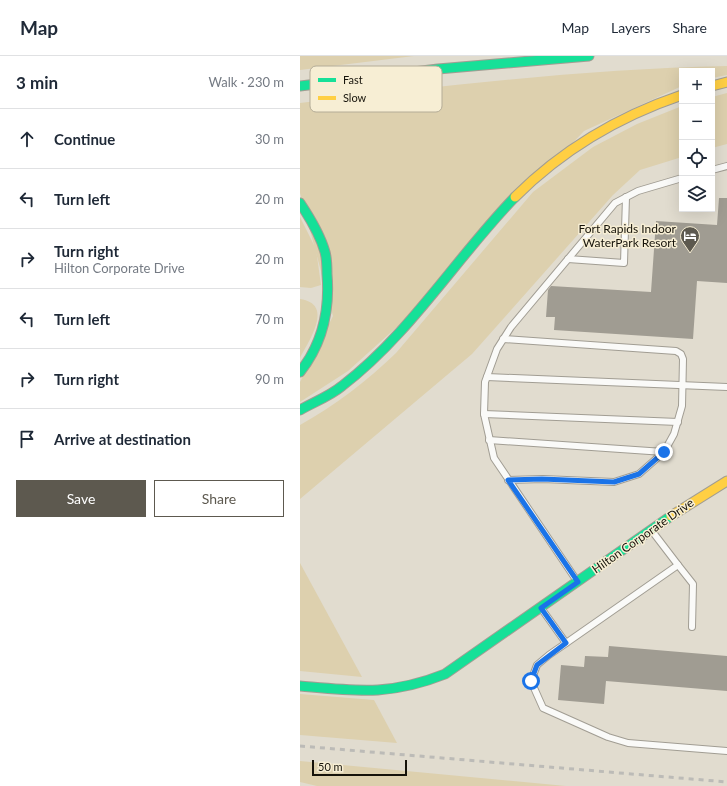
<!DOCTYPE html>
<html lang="en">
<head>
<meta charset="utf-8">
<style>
  body { margin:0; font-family:Lato,sans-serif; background:#f2f2f3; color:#1f2937 }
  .controls { position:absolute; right:12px; top:12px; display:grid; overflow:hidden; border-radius:0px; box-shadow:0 4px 16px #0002 }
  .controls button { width:36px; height:36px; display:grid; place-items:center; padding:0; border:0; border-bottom:1px solid #e0e1e3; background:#fff; color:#1f2937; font:20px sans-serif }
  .scale { position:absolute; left:12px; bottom:10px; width:95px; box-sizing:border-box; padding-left:4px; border:2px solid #16130a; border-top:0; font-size:11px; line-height:14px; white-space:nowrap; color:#16130a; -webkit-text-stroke:3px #f7eed4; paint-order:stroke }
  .stop { position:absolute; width:12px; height:12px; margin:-9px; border:3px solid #1a73e8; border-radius:50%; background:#fff }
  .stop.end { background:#1a73e8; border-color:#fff; box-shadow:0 1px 4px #0008 }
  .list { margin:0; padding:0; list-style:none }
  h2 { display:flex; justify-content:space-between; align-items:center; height:52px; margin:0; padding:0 16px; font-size:17px }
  h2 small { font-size:13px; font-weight:400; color:#747a83 }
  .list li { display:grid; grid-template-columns:26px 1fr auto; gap:12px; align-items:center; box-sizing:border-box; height:60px; padding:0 16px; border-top:1px solid #e0e1e3 }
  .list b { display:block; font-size:15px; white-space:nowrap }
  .list p { margin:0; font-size:13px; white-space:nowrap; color:#747a83 }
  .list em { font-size:13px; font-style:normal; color:#747a83 }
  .actions { display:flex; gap:8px; padding:12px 16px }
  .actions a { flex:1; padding:9px 0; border:1px solid #5d594f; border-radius:0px; text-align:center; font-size:14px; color:#5d594f }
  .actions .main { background:#5d594f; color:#fff }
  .icon { flex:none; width:22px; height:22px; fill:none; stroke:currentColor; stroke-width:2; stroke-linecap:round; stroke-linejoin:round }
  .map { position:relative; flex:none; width:427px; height:730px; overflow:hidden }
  header { display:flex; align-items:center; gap:24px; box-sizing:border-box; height:56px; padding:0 20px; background:#fff; border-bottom:1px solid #e0e1e3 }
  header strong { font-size:19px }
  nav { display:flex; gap:22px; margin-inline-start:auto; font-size:14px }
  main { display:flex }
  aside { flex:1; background:#fff }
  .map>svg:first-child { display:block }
  .green { fill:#ddd0ae }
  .building { fill:#a09c92 }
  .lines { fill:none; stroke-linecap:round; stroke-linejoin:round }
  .lane-casing { stroke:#a19d93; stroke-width:8 }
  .fast-casing { stroke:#a19d93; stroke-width:11 }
  .slow-casing { stroke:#a19d93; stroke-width:11 }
  .lane { stroke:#fafaf8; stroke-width:6 }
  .fast { stroke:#16e098; stroke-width:9 }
  .slow { stroke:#ffcf43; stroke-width:9 }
  .rail { stroke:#bcbbb7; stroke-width:3; stroke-dasharray:5 5; stroke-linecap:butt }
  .route { stroke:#1a73e8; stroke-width:5 }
  .labels { text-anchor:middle; stroke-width:3; stroke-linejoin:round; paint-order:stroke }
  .poi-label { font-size:12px; fill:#16130a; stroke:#f7eed4; text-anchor:end }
  .street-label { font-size:12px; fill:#16130a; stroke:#f7eed4 }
  .key { fill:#f7eed4; stroke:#b4ac97; stroke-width:1 }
  .key-label { font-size:11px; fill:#16130a }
</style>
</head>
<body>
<header>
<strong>Map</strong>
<nav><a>Map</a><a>Layers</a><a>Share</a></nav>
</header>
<main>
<aside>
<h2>3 min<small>Walk · 230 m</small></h2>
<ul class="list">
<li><svg class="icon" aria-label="ahead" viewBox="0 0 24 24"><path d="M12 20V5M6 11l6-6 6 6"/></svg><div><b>Continue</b></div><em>30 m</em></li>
<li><svg class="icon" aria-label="left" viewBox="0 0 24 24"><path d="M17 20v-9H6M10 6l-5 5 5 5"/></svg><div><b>Turn left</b></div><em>20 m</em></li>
<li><svg class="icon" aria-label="right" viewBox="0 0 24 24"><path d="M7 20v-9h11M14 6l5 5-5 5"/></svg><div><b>Turn right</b><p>Hilton Corporate Drive</p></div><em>20 m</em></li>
<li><svg class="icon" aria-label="left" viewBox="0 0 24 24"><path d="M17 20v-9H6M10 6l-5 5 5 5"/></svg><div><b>Turn left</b></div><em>70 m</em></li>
<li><svg class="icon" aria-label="right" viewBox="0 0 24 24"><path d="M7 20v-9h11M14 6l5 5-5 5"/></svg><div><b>Turn right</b></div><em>90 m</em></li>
<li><svg class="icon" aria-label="arrive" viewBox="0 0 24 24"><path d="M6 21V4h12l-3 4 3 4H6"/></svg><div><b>Arrive at destination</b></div></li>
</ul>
<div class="actions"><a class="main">Save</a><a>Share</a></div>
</aside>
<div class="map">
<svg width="427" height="730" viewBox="0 0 427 730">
  <rect width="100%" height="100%" fill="#e1dccf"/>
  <!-- green -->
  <g class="green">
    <polygon points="0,0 114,0 0,14"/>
    <path d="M427 10V19L412 22V15H382V30L284 75 99 269 48 315 0 346V326L33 260 0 137V47C142 30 284 13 427 10Z"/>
    <polygon points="427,37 427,88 412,92 412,41"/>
    <path d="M382 50V101L340 114 313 139 172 298 0 443V369C36 349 67 325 96 297L233 136 293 91 337 68Z"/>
    <polygon points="0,161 16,193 21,229 11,232 0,231"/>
    <path d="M0 243C34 248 10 283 0 302Z"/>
    <polygon points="0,507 62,621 0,615"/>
    <polygon points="0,638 74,644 97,687 0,679"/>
    <polygon points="0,705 266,730 17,730 0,726"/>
  </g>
  <!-- building -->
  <g class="building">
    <polygon points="419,142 427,142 427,227 397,225 393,283 254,274 255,261 246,261 248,234 251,230 351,236 356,165 417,169"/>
    <polygon points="309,590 427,600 427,635 306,625 304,648 258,644 261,609 284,611 285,600 308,601"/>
  </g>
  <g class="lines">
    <defs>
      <g id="lane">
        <polyline points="412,114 427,110"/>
        <polyline points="268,203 324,207 326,141"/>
        <polyline points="203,283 376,295 381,298 383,303 382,350 374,378 364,396 339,418 314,426 243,423 208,424"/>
        <polyline points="187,321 427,331"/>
        <polyline points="184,358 378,366"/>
        <polyline points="189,384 364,396"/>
        <polyline points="352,475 378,509 249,599 237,609 231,625 243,652 308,681 328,687 427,695"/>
        <polyline points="378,509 393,528 392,571"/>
        <polyline points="277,525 194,402 184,358 185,326 197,293 211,271 315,147 338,135 382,122"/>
        <polyline points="241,552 266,587"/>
      </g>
      <g id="fast">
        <polyline points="0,30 138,13 289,0"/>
        <path d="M0 147C10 162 20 178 25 196 27 203 27 211 27 218 30 254 23 287 0 316"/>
        <path d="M0 354C14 346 30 340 42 330 110 278 156 202 215 141"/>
        <path d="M0 630C57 635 90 640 145 618L371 460"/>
      </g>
      <g id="slow">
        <polyline points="412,30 427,26"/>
        <path d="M215 141C262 94 320 60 382 39"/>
        <polyline points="371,460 427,425"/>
      </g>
    </defs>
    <!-- lane casing -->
    <use href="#lane" class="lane-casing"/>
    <!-- fast casing -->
    <use href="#fast" class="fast-casing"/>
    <!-- slow casing -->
    <use href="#slow" class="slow-casing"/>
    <!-- lane -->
    <use href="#lane" class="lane"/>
    <!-- fast -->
    <use href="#fast" class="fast"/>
    <!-- slow -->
    <use href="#slow" class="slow"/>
    <!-- rail -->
    <polyline class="rail" points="0,690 427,726"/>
  </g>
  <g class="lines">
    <!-- route -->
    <polyline class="route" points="231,625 237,609 266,587 241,552 278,526 208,424 242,423 314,426 339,418 364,396"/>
  </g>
  <!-- icons -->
  <defs>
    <symbol id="hotel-pin" viewBox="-11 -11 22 30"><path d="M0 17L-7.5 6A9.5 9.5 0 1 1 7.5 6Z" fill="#5d594f" stroke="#f7eed4"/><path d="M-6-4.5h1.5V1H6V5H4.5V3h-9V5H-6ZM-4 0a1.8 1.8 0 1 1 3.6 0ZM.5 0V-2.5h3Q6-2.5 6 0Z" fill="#fff"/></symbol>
  </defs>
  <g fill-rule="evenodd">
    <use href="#hotel-pin" x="379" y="169" width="22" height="30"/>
  </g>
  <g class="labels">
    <!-- poi labels -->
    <g class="poi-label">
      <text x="376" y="177">Fort Rapids Indoor<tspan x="376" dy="14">WaterPark Resort</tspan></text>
    </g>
    <!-- street labels -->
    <g class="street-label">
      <text transform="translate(343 480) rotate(-35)" y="4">Hilton Corporate Drive</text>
    </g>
  </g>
  <!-- legend -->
  <rect x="10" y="10" width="132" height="46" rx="6" class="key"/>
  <rect x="18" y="22" width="18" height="4" fill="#16e098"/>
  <rect x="18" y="40" width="18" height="4" fill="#ffcf43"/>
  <g class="key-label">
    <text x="43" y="28">Fast</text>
    <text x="43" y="46">Slow</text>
  </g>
</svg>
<div class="controls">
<button>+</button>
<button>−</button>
<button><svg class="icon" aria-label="locate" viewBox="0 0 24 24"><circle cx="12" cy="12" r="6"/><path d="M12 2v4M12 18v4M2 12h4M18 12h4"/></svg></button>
<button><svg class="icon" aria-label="layers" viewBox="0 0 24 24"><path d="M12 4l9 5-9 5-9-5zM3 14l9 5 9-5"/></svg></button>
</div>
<div class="scale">50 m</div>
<div class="stop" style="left:231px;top:625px"></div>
<div class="stop end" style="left:364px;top:396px"></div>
</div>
</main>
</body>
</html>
